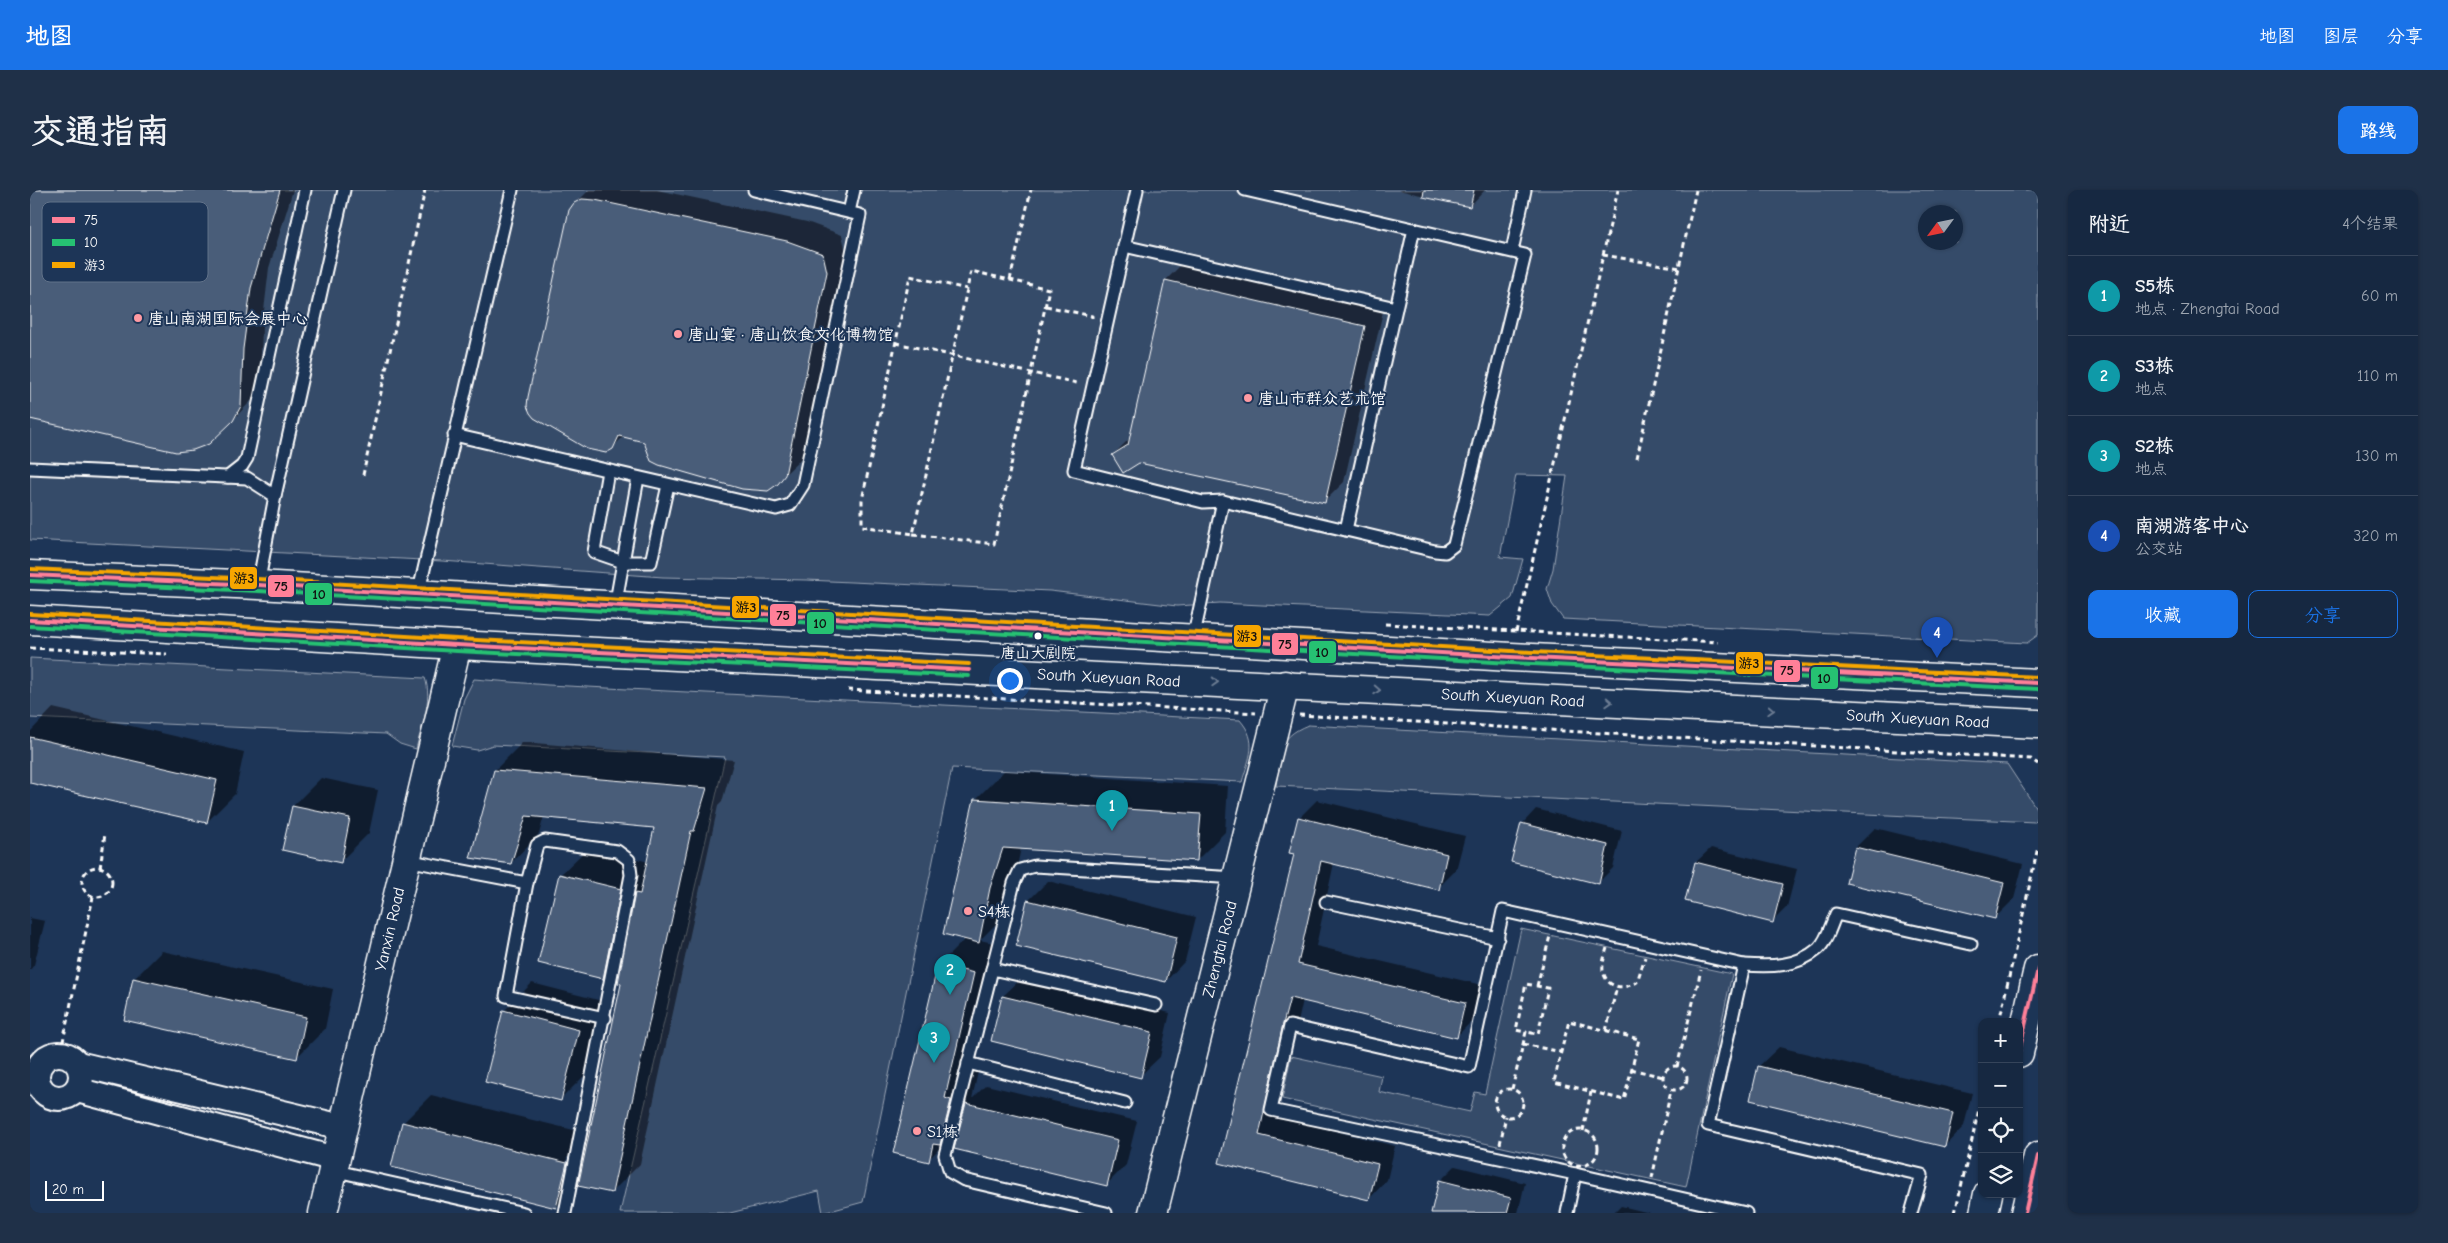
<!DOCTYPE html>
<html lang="zh">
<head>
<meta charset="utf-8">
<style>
  body { margin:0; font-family:"Comic Neue","LXGW WenKai TC",sans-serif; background:#1f3048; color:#f1f3f6 }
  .controls { position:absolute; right:15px; bottom:15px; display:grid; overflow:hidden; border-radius:10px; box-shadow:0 1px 4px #0004 }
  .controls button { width:45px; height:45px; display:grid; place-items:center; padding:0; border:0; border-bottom:1px solid #35445a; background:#162841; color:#f1f3f6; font:25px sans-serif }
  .compass { position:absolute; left:1888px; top:15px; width:45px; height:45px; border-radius:50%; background:#162841; box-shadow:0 1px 4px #0004; rotate:237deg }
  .scale { position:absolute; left:15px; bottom:12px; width:59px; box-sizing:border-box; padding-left:5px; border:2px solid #fff; border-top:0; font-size:14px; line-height:18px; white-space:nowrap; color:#fff; -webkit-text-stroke:4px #1d3557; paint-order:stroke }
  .you { position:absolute; left:979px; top:490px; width:18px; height:18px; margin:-12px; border:4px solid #fff; border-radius:50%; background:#1a73e8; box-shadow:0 0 0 8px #1a73e833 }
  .badge { display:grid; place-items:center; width:32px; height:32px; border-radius:50%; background:#1a73e8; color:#fff; font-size:16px; font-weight:700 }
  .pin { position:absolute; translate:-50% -41px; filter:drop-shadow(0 1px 2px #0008) }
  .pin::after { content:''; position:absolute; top:26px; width:18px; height:15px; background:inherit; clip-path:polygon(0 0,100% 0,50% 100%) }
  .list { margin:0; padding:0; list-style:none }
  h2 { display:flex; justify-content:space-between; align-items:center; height:65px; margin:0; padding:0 20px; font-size:21px }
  h2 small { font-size:16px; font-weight:400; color:#9ea6b1 }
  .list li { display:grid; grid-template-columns:32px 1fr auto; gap:15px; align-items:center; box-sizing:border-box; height:80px; padding:0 20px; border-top:1px solid #35445a }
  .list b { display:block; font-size:19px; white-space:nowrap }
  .list p { margin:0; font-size:16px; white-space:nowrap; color:#9ea6b1 }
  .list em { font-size:16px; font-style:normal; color:#9ea6b1 }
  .actions { display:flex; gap:10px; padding:15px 20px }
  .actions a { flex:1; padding:11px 0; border:1px solid #1a73e8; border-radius:10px; text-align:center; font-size:18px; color:#1a73e8 }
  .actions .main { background:#1a73e8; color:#fff }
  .icon { flex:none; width:28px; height:28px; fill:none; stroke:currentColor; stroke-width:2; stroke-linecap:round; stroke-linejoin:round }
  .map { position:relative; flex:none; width:2008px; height:1023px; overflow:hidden; border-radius:10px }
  header { display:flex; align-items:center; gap:30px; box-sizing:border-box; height:70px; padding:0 25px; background:#1a73e8; color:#fff }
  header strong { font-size:24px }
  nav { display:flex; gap:28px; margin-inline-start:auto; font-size:18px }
  .intro { display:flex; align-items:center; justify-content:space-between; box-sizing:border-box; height:120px; padding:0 30px }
  h1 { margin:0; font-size:35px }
  .button { padding:12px 22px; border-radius:10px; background:#1a73e8; color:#fff; font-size:18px; font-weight:700 }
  main { display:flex; gap:30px; padding:0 30px }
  aside { flex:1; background:#162841; border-radius:10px; box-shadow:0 1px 4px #0004 }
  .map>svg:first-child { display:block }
  .green { fill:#364b69; stroke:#9aa5b4; fill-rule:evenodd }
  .shadow { fill:#0007; fill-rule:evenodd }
  .building { fill:#4a5d79; stroke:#fff }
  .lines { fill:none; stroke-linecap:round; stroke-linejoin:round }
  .lane-casing { stroke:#fff; stroke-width:15 }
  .street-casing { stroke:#fff; stroke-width:28 }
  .secondary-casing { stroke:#fff; stroke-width:31 }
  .primary-casing { stroke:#fff; stroke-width:31 }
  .path { stroke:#fff; stroke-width:3; stroke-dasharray:5 4; stroke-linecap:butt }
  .lane { stroke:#1d3557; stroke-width:11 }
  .street { stroke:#1d3557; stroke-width:24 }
  .secondary { stroke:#1d3557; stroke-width:28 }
  .primary { stroke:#1d3557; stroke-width:28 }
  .bus-1-casing { stroke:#1d3557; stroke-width:8 }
  .bus-2-casing { stroke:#1d3557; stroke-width:8 }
  .bus-3-casing { stroke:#1d3557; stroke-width:8 }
  .bus-1 { stroke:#ff8098; stroke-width:4 }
  .bus-2 { stroke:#26c172; stroke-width:4 }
  .bus-3 { stroke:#f7a600; stroke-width:4 }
  .oneway { stroke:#6c7c92 }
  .poi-dot { fill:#ff9aa2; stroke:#1d3557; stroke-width:2 }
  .bus-dot { fill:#fff; stroke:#1d3557; stroke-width:2 }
  .labels { text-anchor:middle; stroke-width:4; stroke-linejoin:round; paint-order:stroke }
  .bus-label { font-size:15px; fill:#fff; stroke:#1d3557 }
  .poi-label { font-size:16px; fill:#fff; stroke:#1d3557; text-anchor:start }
  .street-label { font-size:16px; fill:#fff; stroke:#1d3557 }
  .key { fill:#1d3557; stroke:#617289; stroke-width:1 }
  .key-label { font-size:14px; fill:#fff }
  .line-badge { stroke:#1d3557; stroke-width:2 }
  .pale-badge-label { font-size:14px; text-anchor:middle; font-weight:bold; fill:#111 }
</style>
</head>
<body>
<header>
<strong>地图</strong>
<nav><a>地图</a><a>图层</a><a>分享</a></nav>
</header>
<div class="intro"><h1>交通指南</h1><a class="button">路线</a></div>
<main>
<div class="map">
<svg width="2008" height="1023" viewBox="0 0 2008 1023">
  <rect width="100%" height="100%" fill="#1d3557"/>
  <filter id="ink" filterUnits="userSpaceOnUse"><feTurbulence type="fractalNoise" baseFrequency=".02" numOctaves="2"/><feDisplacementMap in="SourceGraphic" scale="10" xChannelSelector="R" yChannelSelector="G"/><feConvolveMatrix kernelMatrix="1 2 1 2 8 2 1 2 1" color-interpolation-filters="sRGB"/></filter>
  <g filter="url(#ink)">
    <!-- green -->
    <g class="green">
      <path d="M0 0H2008V445L1997 453 1533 429 1522 414 1517 399 1523 379 1537 286 1486 285 1470 367 1493 369 1482 408 1460 426 1190 413 1147 416 1020 401 777 390 633 387 412 371 0 350ZM1896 22H1926V52H1896Z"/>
      <path d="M0 468 395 488C403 510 391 537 386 559L370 554 356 544 0 528Z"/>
      <path d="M444 489 518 495 1210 530C1229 552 1219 567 1212 592L922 578 833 1012 793 1023 789 1001 700 1023H590L695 567 463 555 447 560 422 556 434 509Z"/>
      <path d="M1278 535 1977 574 2008 621 2005 632 1246 596C1251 565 1245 548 1278 535Z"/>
      <polygon points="1491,739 1702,784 1656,997 1252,909 1261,866 1352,886 1349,902 1440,922 1445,902 1455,904"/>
    </g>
    <!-- shadow -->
    <g class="shadow">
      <polygon points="0,0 263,0 239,78 232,138 230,195 222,210 192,241 0,228"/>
      <polygon points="559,0 627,0 777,32 812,45 816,62 774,264 767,273 738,300 728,301 629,274 615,251 594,246 582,258 545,14"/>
      <polygon points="1368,0 1455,0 1440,16"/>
      <polygon points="1155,71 1354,117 1314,292 1295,311 1083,265 1101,247 1136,90"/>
      <polygon points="23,518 214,562 205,604 177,632 0,592 0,542"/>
      <path d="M493 552 704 570 692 612 688 616 610 974 582 1002 549 994 526 1017 373 933 401 905 560 944 592 793 594 766 573 788 530 685 559 657 619 672 626 636 514 626 509 644 481 673 465 580ZM537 967H540L535 986H533Z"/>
      <polygon points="974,581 1198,596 1195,642 1167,670 991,658 977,723 950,750 972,755 942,880 948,882 942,909 956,895 1107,931 1096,975 1077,994 933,930 928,935 926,942 898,970 909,775 936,748 945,610"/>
      <polygon points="291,588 348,600 339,643 311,671 263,616"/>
      <polygon points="1287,610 1435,646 1426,680 1408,698 1304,673 1286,756 1452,795 1444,829 1426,847 1273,810 1247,927 1365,956 1357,990 1339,1009 1191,972 1266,664 1269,628"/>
      <polygon points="1506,619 1592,641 1583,678 1568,693 1492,634"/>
      <polygon points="1845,638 1993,674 1984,709 1965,728 1826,657"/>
      <polygon points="1681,658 1767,679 1757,717 1742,732 1666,672"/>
      <polygon points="1018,691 1166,727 1155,771 1136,791 998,711"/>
      <polygon points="0,728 15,731 4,775 0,780"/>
      <polygon points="132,761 303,799 295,839 267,867 104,789"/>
      <polygon points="993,787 1140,823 1130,867 1110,886 973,806"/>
      <polygon points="502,793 576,812 558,882 530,910 474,821"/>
      <polygon points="1749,857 1942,903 1934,936 1915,956 1722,909 1729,876"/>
      <polygon points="1425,976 1495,993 1488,1023 1402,1023 1410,991"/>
      <polygon points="1591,1016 1620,1023 1584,1023"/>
    </g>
    <!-- building -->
    <g class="building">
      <polygon points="0,0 250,0 221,98 213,159 211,216 203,231 179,254 163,260 146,262 0,229"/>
      <polygon points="1394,0 1444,0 1440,17 1393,7"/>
      <polygon points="552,9 565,10 757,51 793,64 797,82 755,285 748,294 738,301 712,299 629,275 621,271 614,252 589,246 583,259 576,263 557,259 504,228 500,223 497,216 498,207 539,20 544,13"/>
      <polygon points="1135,90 1335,136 1295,313 1109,273 1093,283 1082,265 1098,255"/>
      <polygon points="0,547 187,590 177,633 0,593"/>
      <polygon points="464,580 677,598 664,641 661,641 582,1003 548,996 591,794 588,793 605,703 610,704 624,638 496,626 481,674 440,668"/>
      <polygon points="944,609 1171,624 1167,671 973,658 960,698 949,753 913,744"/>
      <polygon points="262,616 320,628 311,673 252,660"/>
      <polygon points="1268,627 1417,664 1409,700 1291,671 1268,774 1435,813 1427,848 1260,808 1253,834 1229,945 1348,974 1339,1010 1189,973 1264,664 1259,663"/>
      <polygon points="1491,633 1578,655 1569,694 1481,672"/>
      <polygon points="1825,657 1974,693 1965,729 1816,693"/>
      <polygon points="1665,672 1753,694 1743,733 1655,711"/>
      <polygon points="529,684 591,699 573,789 508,773"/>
      <polygon points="997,710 1147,747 1136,792 986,756"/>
      <polygon points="908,774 944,783 915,908 921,910 910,955 903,954 899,972 863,963"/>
      <polygon points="103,788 276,827 267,869 94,830"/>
      <polygon points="972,806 1122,842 1111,888 961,851"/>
      <polygon points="473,820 549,840 531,911 455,892"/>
      <polygon points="1728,876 1923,923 1915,957 1720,910"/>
      <polygon points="936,913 1088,950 1077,996 924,959"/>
      <polygon points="372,932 537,973 526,1018 361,977"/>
      <polygon points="1409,990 1481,1008 1477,1023 1401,1023"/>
    </g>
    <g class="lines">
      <defs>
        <g id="lane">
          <polyline points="1107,0 1044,280 1173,312 1193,311"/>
          <polyline points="819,22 824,0"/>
          <polyline points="1094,56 1366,118"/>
          <polyline points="1482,61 1495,0"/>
          <polyline points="424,245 746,319 760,315 773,295 830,25 724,0"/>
          <polyline points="0,278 217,288 245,306"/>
          <polyline points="578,281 564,362 593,372 621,372 638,295"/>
          <polyline points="198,287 212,276 217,268 275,0"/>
          <polyline points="1316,340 1384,39"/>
          <polyline points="228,395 245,306 314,0"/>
          <polyline points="388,405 482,0"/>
          <polyline points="585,417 608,288"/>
          <polyline points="1163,449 1193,311 1405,361 1415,362 1424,355 1495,65 1215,0"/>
          <polyline points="376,670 497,693 507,655 515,651 587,661 599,670 601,685 535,1023"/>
          <polyline points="497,693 476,806 575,828"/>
          <polyline points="1296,712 1468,748"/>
          <polyline points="1714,775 1678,935 1892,985 1881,1023"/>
          <polyline points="962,779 1126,815"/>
          <polyline points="938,873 1095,913"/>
          <polyline points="302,980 494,1023"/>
          <polyline points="1545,984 1716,1023"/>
          <polyline points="1076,1023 934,990 920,982 915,965 984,693 990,680 1005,676 1207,688"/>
          <path d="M1537 1023 1545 984 1241 920 1260 836 1439 877 1473 721 1714 775C1740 777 1767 777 1788 759 1797 751 1801 735 1806 724L1941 754"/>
        </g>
        <g id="street">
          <circle cx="29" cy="886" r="22"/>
          <polyline points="48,874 312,937"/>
          <polyline points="47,900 305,969"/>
        </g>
        <g id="secondary">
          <polyline points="1989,863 2008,779"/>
          <polyline points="293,1023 427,455"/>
          <polyline points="1123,1023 1255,495"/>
          <polyline points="1954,1023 1958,1004"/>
          <polyline points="1995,1023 2008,966"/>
        </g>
        <g id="primary">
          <polyline points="0,385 228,395 1481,467 2008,493"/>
          <polyline points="0,430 427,455 2008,534"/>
        </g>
      </defs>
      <!-- lane casing -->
      <use href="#lane" class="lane-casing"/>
      <!-- street casing -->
      <use href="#street" class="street-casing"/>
      <!-- secondary casing -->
      <use href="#secondary" class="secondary-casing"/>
      <!-- primary casing -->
      <use href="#primary" class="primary-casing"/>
      <!-- path -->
      <g class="path">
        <polyline points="2005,0 2008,1"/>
        <polyline points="1573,65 1650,78"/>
        <polyline points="980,90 1001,0"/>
        <polyline points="1016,116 1062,126 1062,128"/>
        <polyline points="866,153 1047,193"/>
        <polyline points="1607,268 1666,0"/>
        <polyline points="333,285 395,0"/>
        <polyline points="883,344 964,354 1019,99 941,81 883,344 832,336 832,310 880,86 937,99"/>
        <polyline points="1355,434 1688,452"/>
        <polyline points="1486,442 1588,0"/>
        <polyline points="0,458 137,464"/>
        <polyline points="818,500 1226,523"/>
        <polyline points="1269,525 2001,569 2008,574"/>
        <circle cx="67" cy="692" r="15"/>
        <polyline points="70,678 75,644"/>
        <path d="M1577 758C1575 765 1572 773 1573 781 1577 799 1594 800 1607 792L1615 767"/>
        <polyline points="1507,796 1520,746"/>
        <polyline points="1969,832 2008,657"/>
        <polyline points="1576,841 1587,797"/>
        <polyline points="1493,854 1531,862 1524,892 1594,910 1609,849 1539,831 1531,862"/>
        <polyline points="31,861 63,707"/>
        <circle cx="1645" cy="888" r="12"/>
        <polyline points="1647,877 1671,780"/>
        <polyline points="1601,879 1633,887"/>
        <polyline points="1482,899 1496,842 1486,840 1496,794 1518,798 1508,844 1496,842"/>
        <circle cx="1479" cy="913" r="14"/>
        <circle cx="1550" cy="958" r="18"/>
        <polyline points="1553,941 1561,902"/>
        <polyline points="1470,954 1476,926"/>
        <polyline points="1622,988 1641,900"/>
        <polyline points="1925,1023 1952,906"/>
      </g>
      <!-- lane -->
      <use href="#lane" class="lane"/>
      <!-- street -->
      <use href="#street" class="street"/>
      <!-- secondary -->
      <use href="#secondary" class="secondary"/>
      <!-- primary -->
      <use href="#primary" class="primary"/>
      <defs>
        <g id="bus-1">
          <polyline points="0,385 228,395 1481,467 2008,493"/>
          <polyline points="0,430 427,455 939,480"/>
          <polyline points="1989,862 2008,779"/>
          <polyline points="1995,1023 2008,966"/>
        </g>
        <g id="bus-2">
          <polyline points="0,391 228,401 1481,473 2008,499"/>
          <polyline points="0,436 427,461 939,486"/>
        </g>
        <g id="bus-3">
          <polyline points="0,379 228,389 1481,461 2008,487"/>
          <polyline points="0,424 427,449 939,474"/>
        </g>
      </defs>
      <!-- bus-1 casing -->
      <use href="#bus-1" class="bus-1-casing"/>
      <!-- bus-2 casing -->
      <use href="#bus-2" class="bus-2-casing"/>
      <!-- bus-3 casing -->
      <use href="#bus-3" class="bus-3-casing"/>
      <!-- bus-1 -->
      <use href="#bus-1" class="bus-1"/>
      <!-- bus-2 -->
      <use href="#bus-2" class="bus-2"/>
      <!-- bus-3 -->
      <use href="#bus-3" class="bus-3"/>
    </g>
    <!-- one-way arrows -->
    <defs><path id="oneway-chevron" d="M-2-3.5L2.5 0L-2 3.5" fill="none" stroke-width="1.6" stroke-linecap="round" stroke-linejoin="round" transform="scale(1.25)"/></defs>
    <g class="oneway">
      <use href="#oneway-chevron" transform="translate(1185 492) rotate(3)"/>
      <use href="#oneway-chevron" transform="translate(1347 500) rotate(3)"/>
      <use href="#oneway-chevron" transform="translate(1579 512) rotate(3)"/>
      <use href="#oneway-chevron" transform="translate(1741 520) rotate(3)"/>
    </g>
  </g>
  <!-- markers -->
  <g class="poi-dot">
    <circle cx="108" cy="128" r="5"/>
    <circle cx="648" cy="144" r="5"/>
    <circle cx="1218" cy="208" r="5"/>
    <circle cx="938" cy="721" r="5"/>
    <circle cx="887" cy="941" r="5"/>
  </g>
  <circle class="bus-dot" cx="1008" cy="446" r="4.5"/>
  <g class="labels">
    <!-- bus labels -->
    <g class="bus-label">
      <text x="1008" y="468">唐山大剧院</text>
    </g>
    <!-- poi labels -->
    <g class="poi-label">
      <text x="118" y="134">唐山南湖国际会展中心</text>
      <text x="658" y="150">唐山宴 · 唐山饮食文化博物馆</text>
      <text x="1228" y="214">唐山市群众艺术馆</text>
      <text x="948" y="727">S4栋</text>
      <text x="897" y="947">S1栋</text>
    </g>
    <!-- street labels -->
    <g class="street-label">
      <text transform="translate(1079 487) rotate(3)" y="6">South Xueyuan Road</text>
      <text transform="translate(1483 507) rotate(3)" y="6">South Xueyuan Road</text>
      <text transform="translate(1888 528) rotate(3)" y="6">South Xueyuan Road</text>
      <text transform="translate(359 739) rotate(-77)" y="6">Yanxin Road</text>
      <text transform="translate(1189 759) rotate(-76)" y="6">Zhengtai Road</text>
    </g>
  </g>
  <!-- legend -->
  <rect x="12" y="12" width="166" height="80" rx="8" class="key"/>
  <rect x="22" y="27" width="23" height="6" fill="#ff8098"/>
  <rect x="22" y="49" width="23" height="7" fill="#26c172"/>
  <rect x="22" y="72" width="23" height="6" fill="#f7a600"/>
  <g class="key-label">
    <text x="54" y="35">75</text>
    <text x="54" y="57">10</text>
    <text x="54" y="80">游3</text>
  </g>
  <g class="line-badge">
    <rect x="199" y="376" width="29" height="24" rx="5" fill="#f7a600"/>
    <rect x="237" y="384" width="28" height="24" rx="5" fill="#ff8098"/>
    <rect x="274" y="392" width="29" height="24" rx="5" fill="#26c172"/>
    <rect x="701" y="405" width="29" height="24" rx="5" fill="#f7a600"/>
    <rect x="739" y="413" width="28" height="24" rx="5" fill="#ff8098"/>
    <rect x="776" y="421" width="29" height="24" rx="5" fill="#26c172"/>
    <rect x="1203" y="434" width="29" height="24" rx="5" fill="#f7a600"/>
    <rect x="1241" y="442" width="28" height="24" rx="5" fill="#ff8098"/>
    <rect x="1278" y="450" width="29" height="24" rx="5" fill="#26c172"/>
    <rect x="1705" y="461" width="29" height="24" rx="5" fill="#f7a600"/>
    <rect x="1743" y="469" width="28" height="24" rx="5" fill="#ff8098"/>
    <rect x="1780" y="476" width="29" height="24" rx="5" fill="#26c172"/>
  </g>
  <g class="pale-badge-label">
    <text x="214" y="393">游3</text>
    <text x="251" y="401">75</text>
    <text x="289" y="409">10</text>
    <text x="716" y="422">游3</text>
    <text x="753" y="430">75</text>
    <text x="790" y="438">10</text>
    <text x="1217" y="451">游3</text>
    <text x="1255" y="459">75</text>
    <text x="1292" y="467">10</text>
    <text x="1719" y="478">游3</text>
    <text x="1757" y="485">75</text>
    <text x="1794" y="493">10</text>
  </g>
</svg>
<div class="controls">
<button>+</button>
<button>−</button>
<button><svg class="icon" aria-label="locate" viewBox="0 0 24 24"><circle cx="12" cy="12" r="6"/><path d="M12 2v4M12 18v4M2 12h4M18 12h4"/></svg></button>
<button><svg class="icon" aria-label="layers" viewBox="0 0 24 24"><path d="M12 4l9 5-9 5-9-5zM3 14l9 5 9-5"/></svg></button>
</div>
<svg class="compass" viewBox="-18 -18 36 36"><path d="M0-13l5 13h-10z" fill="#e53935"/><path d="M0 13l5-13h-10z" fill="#9ea6b1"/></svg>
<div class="scale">20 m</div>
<div class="you"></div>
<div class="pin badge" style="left:1082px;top:641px;background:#0f9aa8">1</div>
<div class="pin badge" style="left:920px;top:805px;background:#0f9aa8">2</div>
<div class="pin badge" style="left:904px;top:873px;background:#0f9aa8">3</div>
<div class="pin badge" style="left:1907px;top:468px;background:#1a4fb4">4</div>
</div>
<aside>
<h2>附近<small>4个结果</small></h2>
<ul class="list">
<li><span class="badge" style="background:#0f9aa8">1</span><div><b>S5栋</b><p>地点 · Zhengtai Road</p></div><em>60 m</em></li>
<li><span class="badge" style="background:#0f9aa8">2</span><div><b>S3栋</b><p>地点</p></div><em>110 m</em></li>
<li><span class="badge" style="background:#0f9aa8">3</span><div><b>S2栋</b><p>地点</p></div><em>130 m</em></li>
<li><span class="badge" style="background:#1a4fb4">4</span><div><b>南湖游客中心</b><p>公交站</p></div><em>320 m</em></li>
</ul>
<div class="actions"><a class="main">收藏</a><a>分享</a></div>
</aside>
</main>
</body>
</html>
